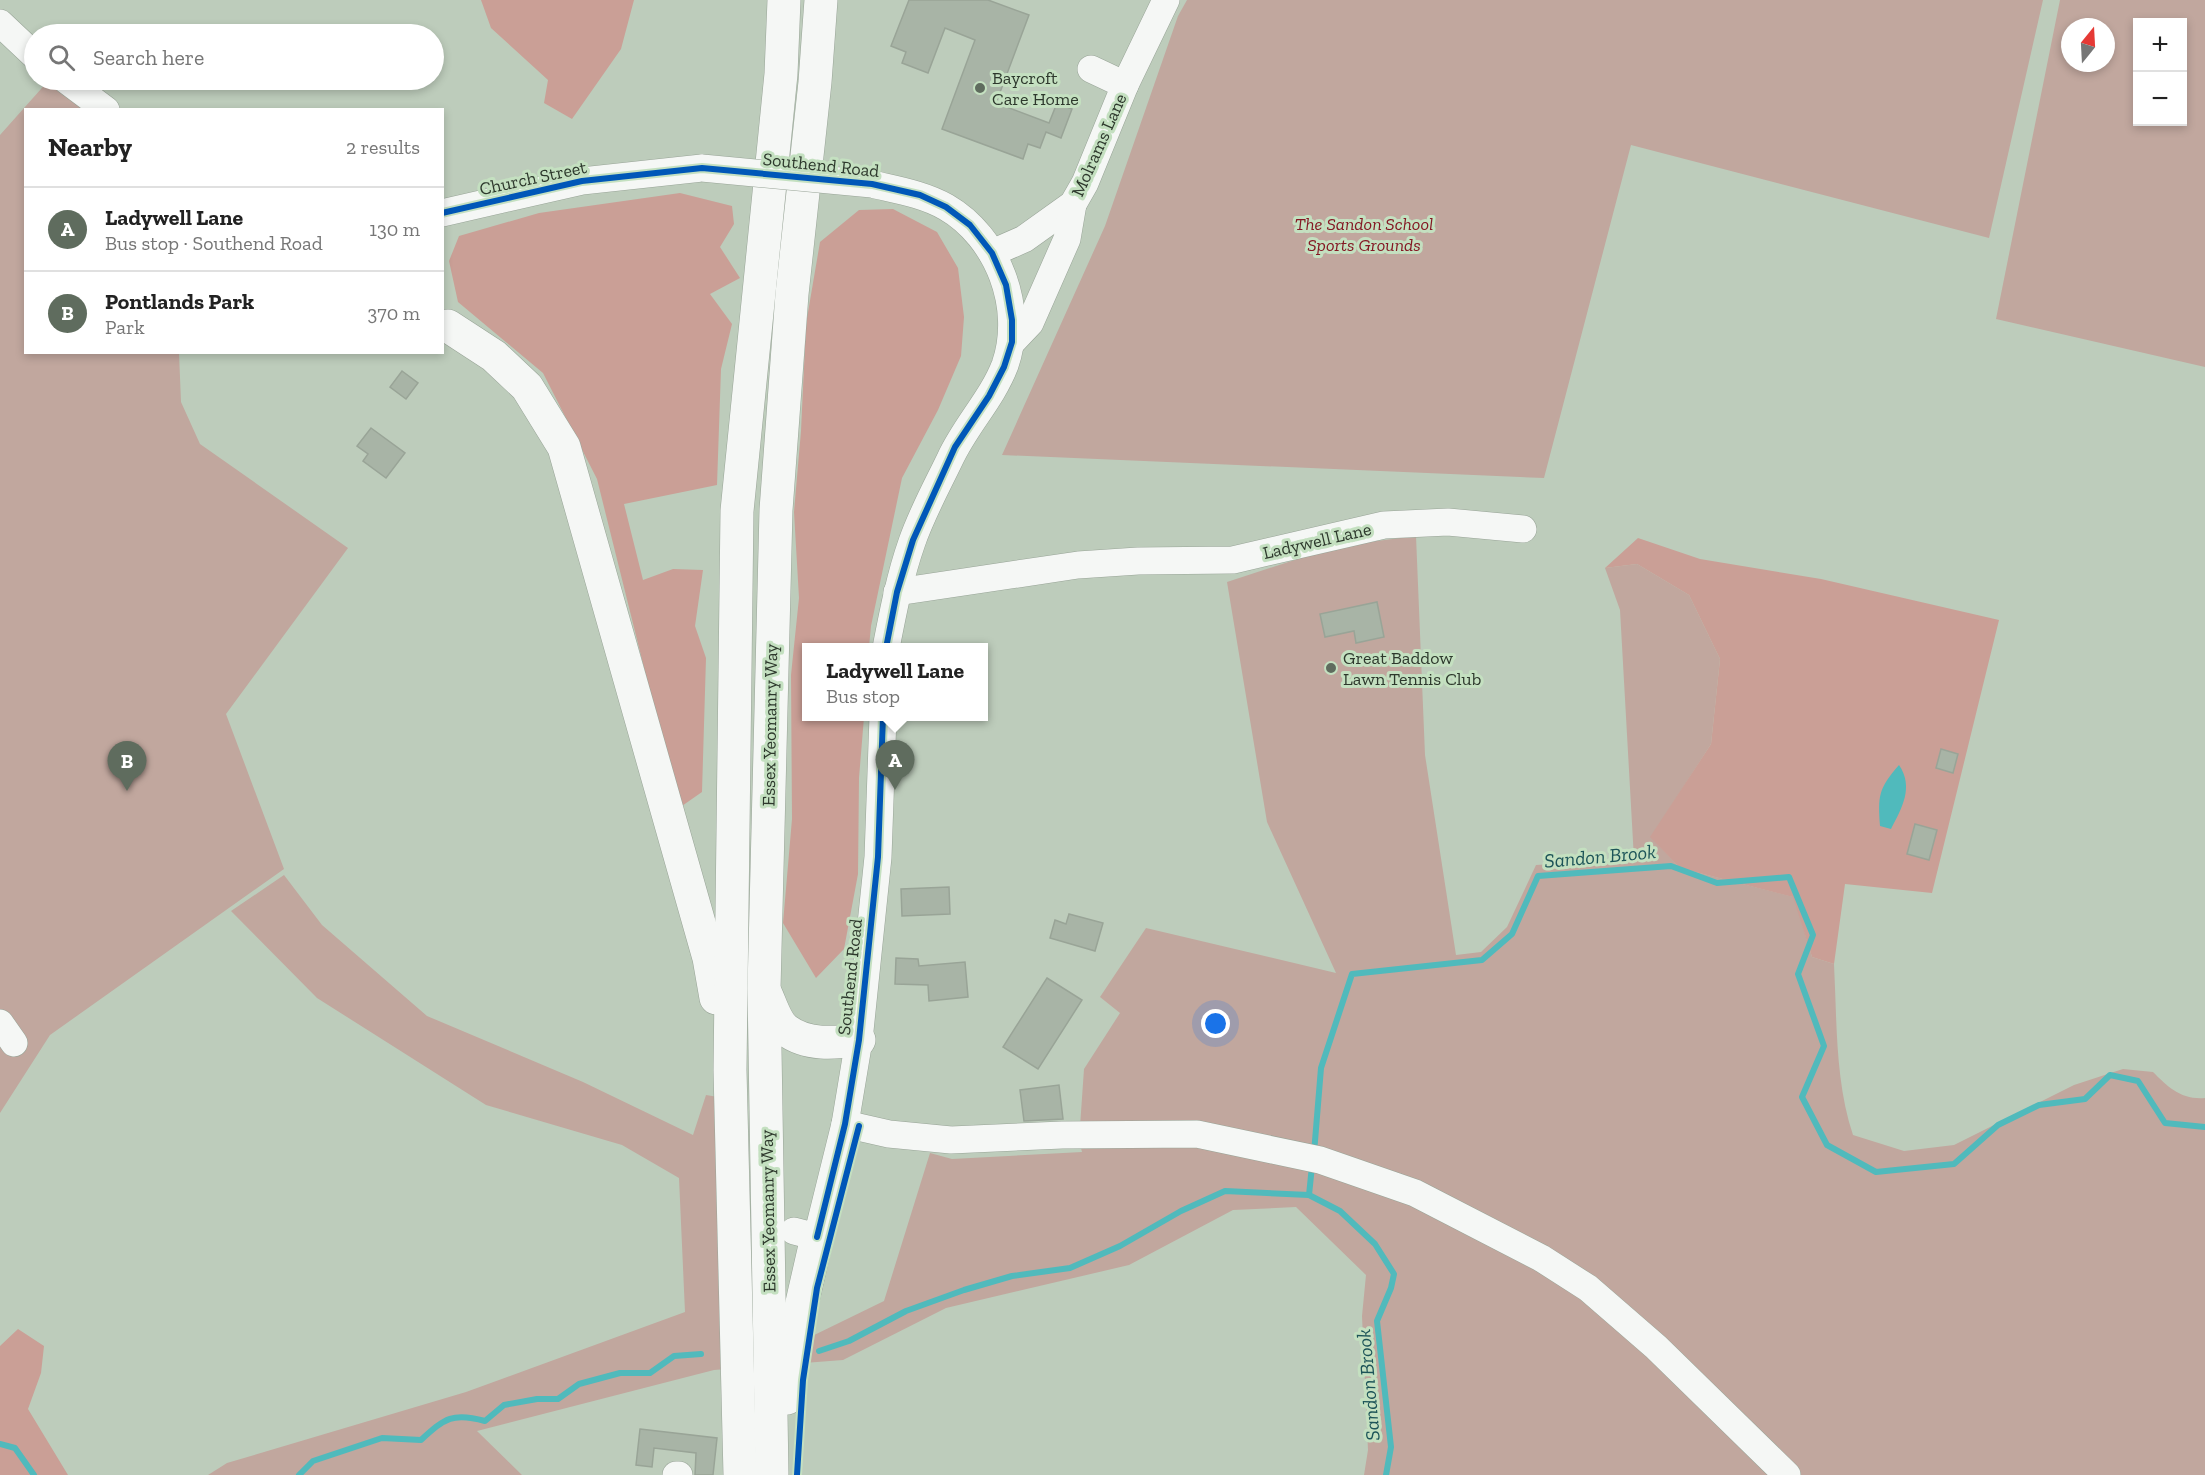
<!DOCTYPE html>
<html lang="en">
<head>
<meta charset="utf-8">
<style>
  body { margin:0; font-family:"Zilla Slab",serif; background:#f2f2f2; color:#222 }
  .controls { position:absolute; right:18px; top:18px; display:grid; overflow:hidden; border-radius:0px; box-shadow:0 3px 9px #0003 }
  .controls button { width:54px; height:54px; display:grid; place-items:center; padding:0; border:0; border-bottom:2px solid #e0e0e0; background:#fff; color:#222; font:30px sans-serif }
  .compass { position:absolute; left:2061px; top:18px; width:54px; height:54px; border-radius:50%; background:#fff; box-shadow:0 3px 9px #0003; rotate:18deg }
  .you { position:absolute; left:1216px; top:1024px; width:21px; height:21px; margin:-15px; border:4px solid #fff; border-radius:50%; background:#1a73e8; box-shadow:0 0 0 9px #1a73e833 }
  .badge { display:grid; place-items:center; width:39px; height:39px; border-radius:50%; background:#5f6c5e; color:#fff; font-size:20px; font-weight:700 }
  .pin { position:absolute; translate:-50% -50px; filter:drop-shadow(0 2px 3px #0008) }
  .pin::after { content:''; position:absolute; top:32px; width:21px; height:18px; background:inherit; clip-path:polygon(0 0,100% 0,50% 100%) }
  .popup { position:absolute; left:802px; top:643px; width:186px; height:78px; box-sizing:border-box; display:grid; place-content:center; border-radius:0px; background:#fff; filter:drop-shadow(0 2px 4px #0005); font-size:20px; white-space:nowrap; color:#767676 }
  .popup b { font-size:22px; color:#222 }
  .popup::after { content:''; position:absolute; left:50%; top:100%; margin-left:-12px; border:12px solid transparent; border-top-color:#fff }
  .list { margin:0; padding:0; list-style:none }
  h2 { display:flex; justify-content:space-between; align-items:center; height:78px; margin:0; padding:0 24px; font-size:26px }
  h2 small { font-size:20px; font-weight:400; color:#767676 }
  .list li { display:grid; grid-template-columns:39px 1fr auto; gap:18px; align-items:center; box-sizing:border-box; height:84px; padding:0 24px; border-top:2px solid #e0e0e0 }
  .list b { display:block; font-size:22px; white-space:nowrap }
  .list p { margin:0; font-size:20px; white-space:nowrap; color:#767676 }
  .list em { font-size:20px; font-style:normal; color:#767676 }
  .icon { flex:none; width:33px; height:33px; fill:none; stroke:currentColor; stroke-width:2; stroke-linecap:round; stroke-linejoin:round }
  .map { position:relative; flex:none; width:2205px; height:1475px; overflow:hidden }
  .search { position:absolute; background:#fff; box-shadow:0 3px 9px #0003; left:24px; top:24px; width:420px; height:66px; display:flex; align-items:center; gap:15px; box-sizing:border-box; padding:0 21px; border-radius:33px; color:#767676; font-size:22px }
  .panel { position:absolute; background:#fff; box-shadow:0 3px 9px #0003; left:24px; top:108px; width:420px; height:246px; border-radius:0px }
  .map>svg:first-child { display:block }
  .green { fill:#c1a79e; fill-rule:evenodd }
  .forest { fill:#ca9f96 }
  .water { fill:#50babc }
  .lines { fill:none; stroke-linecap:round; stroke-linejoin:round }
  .stream { stroke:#50babc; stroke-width:6 }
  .building { fill:#a8b4a6; stroke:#99a497; stroke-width:1.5 }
  .minor-casing { stroke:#98a497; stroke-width:28 }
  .major-casing { stroke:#98a497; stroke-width:34 }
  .minor { stroke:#f5f7f5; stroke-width:27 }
  .major { stroke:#f5f7f5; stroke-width:33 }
  .minor-bridge-casing { stroke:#98a497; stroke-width:28; stroke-linecap:butt }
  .minor-bridge { stroke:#f5f7f5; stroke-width:27 }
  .cycleway-casing { stroke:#c4e0c0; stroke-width:10 }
  .cycleway { stroke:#0057b8; stroke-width:6 }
  .poi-dot { fill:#5f6c5e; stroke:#c4e0c0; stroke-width:2 }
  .labels { text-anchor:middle; stroke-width:6; stroke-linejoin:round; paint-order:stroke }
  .poi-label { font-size:18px; fill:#2d382c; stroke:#c4e0c0; text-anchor:start }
  .street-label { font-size:18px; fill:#2d382c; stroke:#c4e0c0 }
  .park-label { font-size:18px; font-style:italic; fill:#841723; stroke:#c4e0c0 }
  .water-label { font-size:20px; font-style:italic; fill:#1d5458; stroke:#c4e0c0 }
</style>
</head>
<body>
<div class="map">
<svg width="2205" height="1475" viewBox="0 0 2205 1475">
  <rect width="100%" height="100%" fill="#bdccbb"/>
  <!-- green -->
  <g class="green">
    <polygon points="1187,0 2043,0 1989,238 1631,145 1544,478 1002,455 1105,226 1178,16"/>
    <path d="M2060 0H2205V367L1996 319ZM2138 22H2182V122H2138ZM2070 27H2106V63H2070Z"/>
    <polygon points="49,80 90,109 26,110 26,352 179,353 181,402 200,444 348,548 226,714 284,869 50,1035 0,1113 0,135"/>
    <path d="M1416 536 1425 755 1456 955 1481 952 1507 927 1536 865 1634 859 1620 610 1605 568 1637 564 1689 595 1720 659 1711 744 1651 837 1680 868 1794 897 1812 957 1834 964C1837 1021 1835 1081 1853 1135L1904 1151 1954 1145 2074 1085 2123 1069 2153 1072C2168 1087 2181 1100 2205 1098V1475H1364L1368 1450 1362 1316 1366 1275 1296 1207 1233 1210 1129 1265 946 1308 843 1360 714 1370 477 1431 522 1475H208L227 1463 466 1392 685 1312 679 1178 622 1145 486 1105 317 998 231 911 284 875 322 925 427 1016 583 1082 693 1135 706 1095 718 1097 721 1338 804 1340 884 1301 930 1153 952 1159 1082 1152 1079 1141 1084 1069 1120 1013 1100 997 1146 928 1336 973 1267 822 1227 582 1310 555 1369 542Z"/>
  </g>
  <!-- forest -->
  <g class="forest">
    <polygon points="481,0 634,0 621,49 572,119 544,103 548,80 491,28"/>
    <polygon points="680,193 732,206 734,224 720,247 740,278 710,294 732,324 721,369 717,485 624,504 643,580 673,569 703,570 695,626 706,658 702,792 679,808 597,479 543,373 458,302 449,261 459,236 539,213"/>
    <polygon points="893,209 937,232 958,268 964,317 961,356 938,410 902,478 871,626 869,647 806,648 806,716 864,717 859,778 858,874 844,949 816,978 783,923 792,819 791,675 799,598 794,512 801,431 806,324 820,242 859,210"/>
    <polygon points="1638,538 1700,559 1821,579 1999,620 1932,893 1845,884 1834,964 1812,957 1793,897 1680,868 1650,837 1711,744 1720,659 1689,595 1637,564 1605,568"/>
    <polygon points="18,1329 44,1346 41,1373 28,1409 68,1475 0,1475 0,1346"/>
  </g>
  <!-- water -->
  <path class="water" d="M1899 765C1914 787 1902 808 1891 829L1880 826C1878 796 1878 789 1899 765Z"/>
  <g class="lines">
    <!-- stream -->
    <g class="stream">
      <polyline points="1314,1153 1321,1068 1352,974 1482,960 1512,934 1538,876 1671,866 1717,883 1789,877 1813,935 1798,974 1824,1046 1802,1097 1827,1145 1876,1172 1954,1164 1998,1125 2039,1105 2085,1099 2110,1075 2138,1081 2165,1123 2205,1127"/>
      <polyline points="1312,1166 1309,1195 1340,1211 1375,1244 1394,1274 1391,1288 1377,1321 1391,1447 1386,1475"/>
      <polyline points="819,1351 849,1341 906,1311 964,1290 1012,1276 1070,1268 1120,1246 1181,1211 1225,1191 1309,1195"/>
      <polyline points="0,1444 15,1448 34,1475"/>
      <path d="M299 1475 313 1461 382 1438 421 1440C445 1418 453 1412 485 1421L504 1405 537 1399H558L579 1384 620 1373H650L674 1356 701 1354"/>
    </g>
  </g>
  <!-- building -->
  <g class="building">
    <polygon points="909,0 988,0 1029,15 996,103 1049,123 1057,103 1072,109 1061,138 1046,132 1040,148 1028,144 1023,159 942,129 975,40 945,28 928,73 902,63 906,52 891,46"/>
    <polygon points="402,371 418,383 406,399 390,387"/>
    <polygon points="371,428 405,453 386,478 363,461 368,454 357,446"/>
    <polygon points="1377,602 1384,637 1356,643 1354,631 1325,637 1320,614"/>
    <polygon points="1941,749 1958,754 1953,773 1936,768"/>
    <polygon points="1915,824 1937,830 1929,860 1907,854"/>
    <polygon points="949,887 950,914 902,916 901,889"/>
    <polygon points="1069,914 1103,923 1095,951 1050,938 1055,920 1066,924"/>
    <polygon points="896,958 918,959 919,966 965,962 968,997 929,1001 928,985 895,984"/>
    <polygon points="1047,978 1082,1000 1038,1069 1003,1047"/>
    <polygon points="1059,1085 1063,1119 1024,1121 1020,1090"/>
    <polygon points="640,1429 717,1438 713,1475 695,1475 696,1453 654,1448 652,1467 636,1465"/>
  </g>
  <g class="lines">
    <defs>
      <g id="minor">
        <polyline points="0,23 34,55"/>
        <polyline points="1091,69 1125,85"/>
        <polyline points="66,80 106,110"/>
        <path d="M872 184C897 190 923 194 946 207 998 237 1025 308 1005 365 992 399 965 426 950 459 937 486 922 513 912 542 900 576 893 612 886 648"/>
        <polyline points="442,213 582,181 702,168"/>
        <polyline points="992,253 1024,239 1073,204 1085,183 1125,85 1166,0"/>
        <polyline points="1012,342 1030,323 1067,239 1073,204"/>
        <polyline points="897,592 1078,565 1138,561 1233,560 1384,525 1448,522 1523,529"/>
        <polyline points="0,1023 14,1043"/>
        <polyline points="845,1124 889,1134 951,1140 1062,1135 1197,1134 1320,1160 1415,1193 1541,1258 1588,1288 1656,1347 1787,1475"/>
        <polyline points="794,1231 817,1237 845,1124 859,1040 878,857 883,716"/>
        <polyline points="676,1475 679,1475"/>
      </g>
      <g id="major">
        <polyline points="448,326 494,356 527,387 564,447 709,958 716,998"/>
        <path d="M766 994C771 1005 776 1023 786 1030 807 1046 835 1043 859 1040"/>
        <polyline points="787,1398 799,1316 817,1237"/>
        <polyline points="740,1475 730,1070 737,511 781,74 784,0"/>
        <polyline points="772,1475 764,989 776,510 792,294 815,82 821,0"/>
      </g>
    </defs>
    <!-- minor casing -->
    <use href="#minor" class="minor-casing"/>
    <!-- major casing -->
    <use href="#major" class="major-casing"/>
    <!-- minor -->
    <use href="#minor" class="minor"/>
    <!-- major -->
    <use href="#major" class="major"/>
    <defs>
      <polyline id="minor-bridge" points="702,168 872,184"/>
    </defs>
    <!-- minor-bridge casing -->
    <use href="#minor-bridge" class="minor-bridge-casing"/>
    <!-- minor-bridge -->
    <use href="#minor-bridge" class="minor-bridge"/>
    <defs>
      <g id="cycleway">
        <polyline points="442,213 582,181 702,168 872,184 920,195 946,207 970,225 992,253 1006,285 1012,320 1012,342 1004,367 989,396 955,447 913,540 897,592 886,648"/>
        <polyline points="817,1237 845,1124 859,1040 878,857 883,716"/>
        <polyline points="797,1475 803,1380 817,1288 859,1126"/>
      </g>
    </defs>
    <!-- cycleway casing -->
    <use href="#cycleway" class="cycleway-casing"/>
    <!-- cycleway -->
    <use href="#cycleway" class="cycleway"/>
  </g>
  <!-- markers -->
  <g class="poi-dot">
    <circle cx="980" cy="88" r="6"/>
    <circle cx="1331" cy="668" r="6"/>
  </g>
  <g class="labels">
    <!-- poi labels -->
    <g class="poi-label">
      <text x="992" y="84">Baycroft<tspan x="992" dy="21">Care Home</tspan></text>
      <text x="1343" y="664">Great Baddow<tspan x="1343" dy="21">Lawn Tennis Club</tspan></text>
    </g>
    <!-- street labels -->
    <g class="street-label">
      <text transform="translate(1099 145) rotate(-66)" y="6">Molrams Lane</text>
      <text transform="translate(821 165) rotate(6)" y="6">Southend Road</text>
      <text transform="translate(533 178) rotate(-12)" y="6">Church Street</text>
      <text transform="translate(1317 541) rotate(-13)" y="6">Ladywell Lane</text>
      <text transform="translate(770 725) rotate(-89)" y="6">Essex Yeomanry Way</text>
      <text transform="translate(850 977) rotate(-84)" y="6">Southend Road</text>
      <text transform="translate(768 1211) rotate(-91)" y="6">Essex Yeomanry Way</text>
    </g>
    <!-- park labels -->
    <g class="park-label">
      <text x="1364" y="230">The Sandon School<tspan x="1364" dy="21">Sports Grounds</tspan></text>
    </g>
    <!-- water labels -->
    <g class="water-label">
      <text transform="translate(1600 856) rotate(-5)" y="7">Sandon Brook</text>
      <text transform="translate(1368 1385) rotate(-95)" y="7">Sandon Brook</text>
    </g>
  </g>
</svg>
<div class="controls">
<button>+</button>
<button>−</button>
</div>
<svg class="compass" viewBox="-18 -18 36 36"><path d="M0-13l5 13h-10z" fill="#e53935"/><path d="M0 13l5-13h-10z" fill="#767676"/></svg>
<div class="you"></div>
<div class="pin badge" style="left:895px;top:790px">A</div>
<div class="popup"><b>Ladywell Lane</b>Bus stop</div>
<div class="pin badge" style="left:127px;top:791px">B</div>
<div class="search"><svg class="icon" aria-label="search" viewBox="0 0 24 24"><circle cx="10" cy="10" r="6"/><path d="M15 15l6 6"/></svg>Search here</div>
<section class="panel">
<h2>Nearby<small>2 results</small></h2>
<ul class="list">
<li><span class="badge">A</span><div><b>Ladywell Lane</b><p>Bus stop · Southend Road</p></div><em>130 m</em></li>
<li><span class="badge">B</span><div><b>Pontlands Park</b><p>Park</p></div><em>370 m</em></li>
</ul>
</section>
</div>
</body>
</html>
